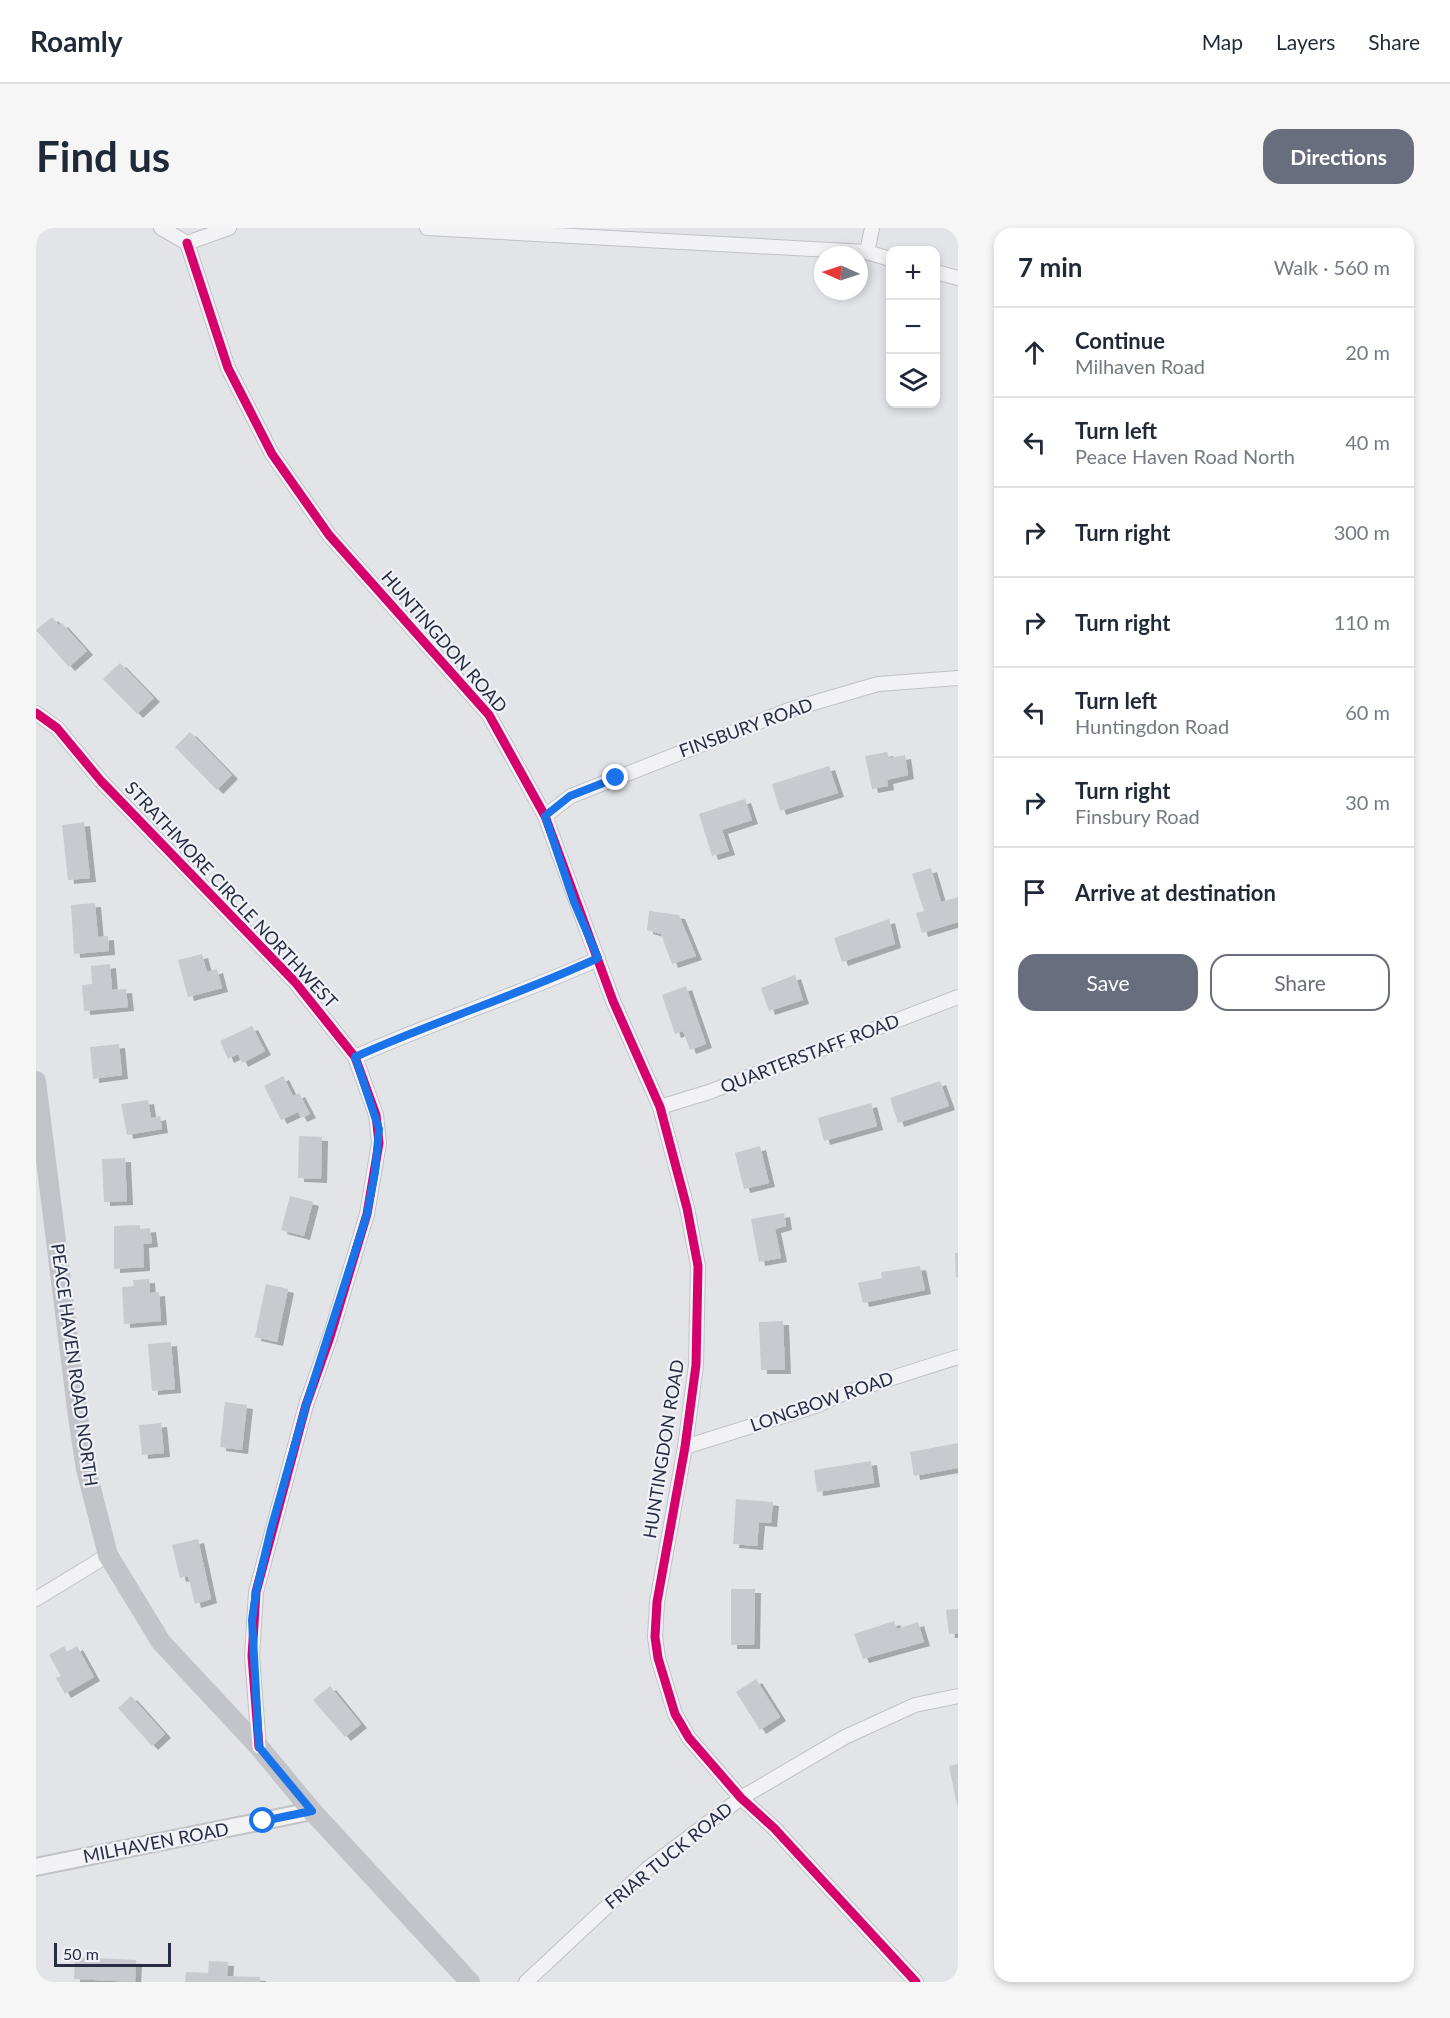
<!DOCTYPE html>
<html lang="en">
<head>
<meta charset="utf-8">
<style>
  body { margin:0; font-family:Lato,sans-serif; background:#f6f6f7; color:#1f2937 }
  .controls { position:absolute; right:18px; top:18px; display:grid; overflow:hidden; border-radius:12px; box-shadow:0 3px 9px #0003 }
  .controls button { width:54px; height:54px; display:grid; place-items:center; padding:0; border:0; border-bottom:2px solid #e0e1e3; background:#fff; color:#1f2937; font:30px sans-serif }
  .compass { position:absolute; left:778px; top:18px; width:54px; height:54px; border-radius:50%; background:#fff; box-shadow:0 3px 9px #0003; rotate:273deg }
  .scale { position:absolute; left:18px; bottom:15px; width:117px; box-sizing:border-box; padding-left:6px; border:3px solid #272e43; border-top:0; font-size:16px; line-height:21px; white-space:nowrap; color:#272e43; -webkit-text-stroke:4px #f0f2f8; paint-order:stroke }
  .stop { position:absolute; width:18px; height:18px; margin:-14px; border:4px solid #1a73e8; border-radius:50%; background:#fff }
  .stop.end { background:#1a73e8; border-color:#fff; box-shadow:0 2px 6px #0008 }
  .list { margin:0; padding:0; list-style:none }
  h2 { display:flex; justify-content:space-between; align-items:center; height:78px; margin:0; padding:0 24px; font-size:26px }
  h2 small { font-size:20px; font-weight:400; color:#747a83 }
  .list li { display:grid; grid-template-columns:39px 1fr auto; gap:18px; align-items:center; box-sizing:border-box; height:90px; padding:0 24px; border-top:2px solid #e0e1e3 }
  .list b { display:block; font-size:22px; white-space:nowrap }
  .list p { margin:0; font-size:20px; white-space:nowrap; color:#747a83 }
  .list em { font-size:20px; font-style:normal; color:#747a83 }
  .actions { display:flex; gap:12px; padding:18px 24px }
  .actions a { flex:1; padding:14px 0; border:2px solid #686e7d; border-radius:18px; text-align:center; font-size:21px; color:#686e7d }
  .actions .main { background:#686e7d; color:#fff }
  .icon { flex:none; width:33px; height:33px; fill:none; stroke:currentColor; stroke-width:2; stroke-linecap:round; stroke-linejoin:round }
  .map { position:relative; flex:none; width:922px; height:1754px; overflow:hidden; border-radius:18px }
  header { display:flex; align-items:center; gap:36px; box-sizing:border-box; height:84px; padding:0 30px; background:#fff; border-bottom:2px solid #e0e1e3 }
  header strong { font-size:28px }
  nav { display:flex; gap:33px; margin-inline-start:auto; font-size:21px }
  .intro { display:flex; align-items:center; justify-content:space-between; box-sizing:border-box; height:144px; padding:0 36px }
  h1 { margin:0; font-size:42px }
  .button { padding:15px 27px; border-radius:18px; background:#686e7d; color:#fff; font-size:21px; font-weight:700 }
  main { display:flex; gap:36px; padding:0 36px }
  aside { flex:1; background:#fff; border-radius:18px; box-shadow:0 3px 9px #0003 }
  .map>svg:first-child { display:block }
  .building { fill:#c8cacf; filter:url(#shadow) }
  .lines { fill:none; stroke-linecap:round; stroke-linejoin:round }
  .minor-casing { stroke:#c0c2c6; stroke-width:16 }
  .tertiary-casing { stroke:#c0c2c6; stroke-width:20 }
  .minor { stroke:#f2f2f4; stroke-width:14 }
  .tertiary { stroke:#f2f2f4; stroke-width:16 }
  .secondary { stroke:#c3c4ca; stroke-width:20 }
  .cycleway-casing { stroke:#f0f2f8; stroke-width:13 }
  .cycleway { stroke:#d6006c; stroke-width:9 }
  .route { stroke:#1a73e8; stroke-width:8 }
  .labels { text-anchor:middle; stroke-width:4.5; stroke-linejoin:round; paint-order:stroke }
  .street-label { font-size:18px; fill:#272e43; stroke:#f0f2f8 }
</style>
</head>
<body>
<header>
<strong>Roamly</strong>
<nav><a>Map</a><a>Layers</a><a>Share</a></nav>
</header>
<div class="intro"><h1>Find us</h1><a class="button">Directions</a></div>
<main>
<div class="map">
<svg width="922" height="1754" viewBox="0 0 922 1754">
  <defs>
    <filter id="shadow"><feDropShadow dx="6" dy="4" stdDeviation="0" flood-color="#0004"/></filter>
  </defs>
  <rect width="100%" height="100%" fill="#e2e4e8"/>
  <!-- building -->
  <g class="building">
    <polygon points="16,389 23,397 26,395 51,423 33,439 0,402"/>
    <polygon points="84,435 118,470 101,486 67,451"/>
    <polygon points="154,504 196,547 181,562 139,519"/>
    <polygon points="851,524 853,530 869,527 872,547 851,552 852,558 836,561 829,528"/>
    <polygon points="793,538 802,565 744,583 736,556"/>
    <polygon points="709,571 716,592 686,602 693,623 676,628 663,586"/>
    <polygon points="48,594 54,650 32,652 26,597"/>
    <polygon points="895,640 905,674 922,669 922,694 886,705 880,685 888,683 876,646"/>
    <polygon points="59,675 62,709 72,708 73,723 38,726 35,677"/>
    <polygon points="613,683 643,687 660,728 636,736 625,706 611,702"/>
    <polygon points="853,691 859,716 806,734 798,710"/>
    <polygon points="166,726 171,744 181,741 186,760 152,769 142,732"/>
    <polygon points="74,736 76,762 90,761 92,779 48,783 46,757 56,756 55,738"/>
    <polygon points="759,747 767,772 733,783 725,760"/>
    <polygon points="650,758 670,816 654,822 647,803 639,806 626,767"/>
    <polygon points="216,798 229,823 206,835 202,826 192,831 184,813"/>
    <polygon points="83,816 86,847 57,851 54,819"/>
    <polygon points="247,848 257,868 263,865 274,886 265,890 262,884 245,892 228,858"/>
    <polygon points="904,853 913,878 862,895 854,870"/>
    <polygon points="112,872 115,890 124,888 126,901 91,907 85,876"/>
    <polygon points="835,875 841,898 788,913 782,890"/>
    <polygon points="263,908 286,909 285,951 262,950"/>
    <polygon points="724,918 733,955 708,961 699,925"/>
    <polygon points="89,930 91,973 68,974 66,931"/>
    <polygon points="254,968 277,974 268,1008 245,1002"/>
    <polygon points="748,985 750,998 739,1001 745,1030 723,1034 715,991"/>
    <polygon points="104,997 104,1001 114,1000 116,1015 107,1016 108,1039 78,1041 78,998"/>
    <polygon points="919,1025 922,1025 922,1049 920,1049"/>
    <polygon points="884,1038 889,1062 827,1075 822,1055 846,1050 845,1044"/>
    <polygon points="113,1051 114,1065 123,1064 125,1093 88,1096 86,1059 98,1058 97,1052"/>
    <polygon points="230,1056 252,1061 241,1114 219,1109"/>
    <polygon points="747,1093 749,1142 725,1142 723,1094"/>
    <polygon points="135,1114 139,1161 116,1163 112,1116"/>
    <polygon points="189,1174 211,1177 206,1222 184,1219"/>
    <polygon points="125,1195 128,1225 106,1227 103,1197"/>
    <polygon points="922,1215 922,1240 878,1248 874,1224"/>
    <polygon points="835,1233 838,1255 781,1264 778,1242"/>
    <polygon points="700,1271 737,1274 735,1295 723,1294 721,1318 697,1316"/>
    <polygon points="162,1311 175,1371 159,1376 152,1348 144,1350 136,1317"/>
    <polygon points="695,1361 719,1361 718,1417 695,1417"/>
    <polygon points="922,1381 922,1405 913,1406 910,1382"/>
    <polygon points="858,1393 861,1401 882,1394 888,1414 827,1431 818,1406"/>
    <polygon points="28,1418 31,1424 41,1418 58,1449 29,1466 20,1450 25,1448 13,1427"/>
    <polygon points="720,1451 744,1489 724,1502 700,1464"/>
    <polygon points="294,1458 325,1496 309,1509 277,1472"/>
    <polygon points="95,1468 129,1506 116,1518 82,1480"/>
    <polygon points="922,1536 922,1577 921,1577 913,1538"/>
    <polygon points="39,1729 100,1732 99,1754 38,1751"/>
    <polygon points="173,1733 192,1734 191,1748 224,1749 224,1754 149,1754 150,1744 172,1745"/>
  </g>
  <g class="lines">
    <defs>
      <g id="minor">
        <polyline points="125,0 151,15 193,0"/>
        <polyline points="391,0 831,24 854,31"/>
        <polyline points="151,15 192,140 236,226 293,307 453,487 509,588 577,773 624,879 651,980 662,1038 660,1137 649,1219 621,1374 619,1409 622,1430 639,1486 653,1510 705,1570 738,1600 880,1754"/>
        <polyline points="831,24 836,0"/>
        <polyline points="900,44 922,50"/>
        <polyline points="0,485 21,500 65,553 259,754 319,829 340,887 343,915 331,986 294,1109 270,1177 220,1364 216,1428 223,1519"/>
        <polyline points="509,588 535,568 753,482 842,456 922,450"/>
        <path d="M319 829C399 793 482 767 562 731"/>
        <polyline points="624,879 673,864 922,769"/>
        <polyline points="649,1219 782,1177 806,1166 922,1129"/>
        <polyline points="0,1371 72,1327"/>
        <polyline points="490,1754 611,1641 705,1570 809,1509 879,1477 922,1468"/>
      </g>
      <polyline id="tertiary" points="0,1639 276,1583"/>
    </defs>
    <!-- minor casing -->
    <use href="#minor" class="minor-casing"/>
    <!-- tertiary casing -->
    <use href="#tertiary" class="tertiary-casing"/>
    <!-- minor -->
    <use href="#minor" class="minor"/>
    <!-- tertiary -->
    <use href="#tertiary" class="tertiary"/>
    <!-- secondary -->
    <polyline class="secondary" points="0,853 42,1189 50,1241 72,1327 125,1414 223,1519 276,1583 434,1754"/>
    <defs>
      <g id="cycleway">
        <polyline points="151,15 192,140 236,226 293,307 453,487 509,588 577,773 624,879 651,980 662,1038 660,1137 649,1219 621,1374 619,1409 622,1430 639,1486 653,1510 705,1570 738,1600 880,1754"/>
        <polyline points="0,485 21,500 65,553 259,754 319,829 340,887 343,915 331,986 294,1109 270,1177 220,1364 216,1428 223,1519"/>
      </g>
    </defs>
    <!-- cycleway casing -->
    <use href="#cycleway" class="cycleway-casing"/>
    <!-- cycleway -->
    <use href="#cycleway" class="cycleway"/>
  </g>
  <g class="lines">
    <!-- route -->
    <path class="route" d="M227 1593 276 1583 223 1519 216 1392 220 1364 235 1301 270 1177 331 986 339 944 343 901 319 829C399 793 482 767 562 730L538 674 509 588 534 568 580 550"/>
  </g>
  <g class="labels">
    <!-- street labels -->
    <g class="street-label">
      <text transform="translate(408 414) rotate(49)" y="6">HUNTINGDON ROAD</text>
      <text transform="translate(710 500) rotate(-20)" y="6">FINSBURY ROAD</text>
      <text transform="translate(195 667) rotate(47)" y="6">STRATHMORE CIRCLE NORTHWEST</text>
      <text transform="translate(774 826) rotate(-21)" y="6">QUARTERSTAFF ROAD</text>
      <text transform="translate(38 1137) rotate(82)" y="6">PEACE HAVEN ROAD NORTH</text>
      <text transform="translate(786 1174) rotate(-19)" y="6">LONGBOW ROAD</text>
      <text transform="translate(628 1221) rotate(-81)" y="6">HUNTINGDON ROAD</text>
      <text transform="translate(120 1615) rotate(-11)" y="6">MILHAVEN ROAD</text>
      <text transform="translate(633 1628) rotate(-39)" y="6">FRIAR TUCK ROAD</text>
    </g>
  </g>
</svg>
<div class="controls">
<button>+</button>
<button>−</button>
<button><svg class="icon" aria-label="layers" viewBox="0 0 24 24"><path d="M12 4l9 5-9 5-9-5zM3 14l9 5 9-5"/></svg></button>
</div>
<svg class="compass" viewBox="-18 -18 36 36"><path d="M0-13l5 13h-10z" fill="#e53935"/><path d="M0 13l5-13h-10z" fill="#747a83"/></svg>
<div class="scale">50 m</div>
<div class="stop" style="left:227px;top:1593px"></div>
<div class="stop end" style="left:580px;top:550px"></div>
</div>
<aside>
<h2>7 min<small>Walk · 560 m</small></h2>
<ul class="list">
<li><svg class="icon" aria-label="ahead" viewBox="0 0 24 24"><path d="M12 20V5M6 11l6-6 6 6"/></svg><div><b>Continue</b><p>Milhaven Road</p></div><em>20 m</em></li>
<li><svg class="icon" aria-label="left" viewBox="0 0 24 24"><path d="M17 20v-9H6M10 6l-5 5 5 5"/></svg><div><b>Turn left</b><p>Peace Haven Road North</p></div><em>40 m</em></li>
<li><svg class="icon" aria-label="right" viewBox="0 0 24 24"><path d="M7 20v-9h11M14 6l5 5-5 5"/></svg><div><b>Turn right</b></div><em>300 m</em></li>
<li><svg class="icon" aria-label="right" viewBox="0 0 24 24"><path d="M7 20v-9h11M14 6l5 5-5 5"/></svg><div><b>Turn right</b></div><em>110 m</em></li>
<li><svg class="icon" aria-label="left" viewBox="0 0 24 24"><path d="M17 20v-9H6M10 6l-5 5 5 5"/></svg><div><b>Turn left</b><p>Huntingdon Road</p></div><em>60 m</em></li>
<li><svg class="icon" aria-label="right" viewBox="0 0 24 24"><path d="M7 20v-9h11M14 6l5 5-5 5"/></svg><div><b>Turn right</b><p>Finsbury Road</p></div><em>30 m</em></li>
<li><svg class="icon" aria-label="arrive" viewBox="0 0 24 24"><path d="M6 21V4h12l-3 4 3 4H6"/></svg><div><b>Arrive at destination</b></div></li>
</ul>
<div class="actions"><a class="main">Save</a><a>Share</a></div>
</aside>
</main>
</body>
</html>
